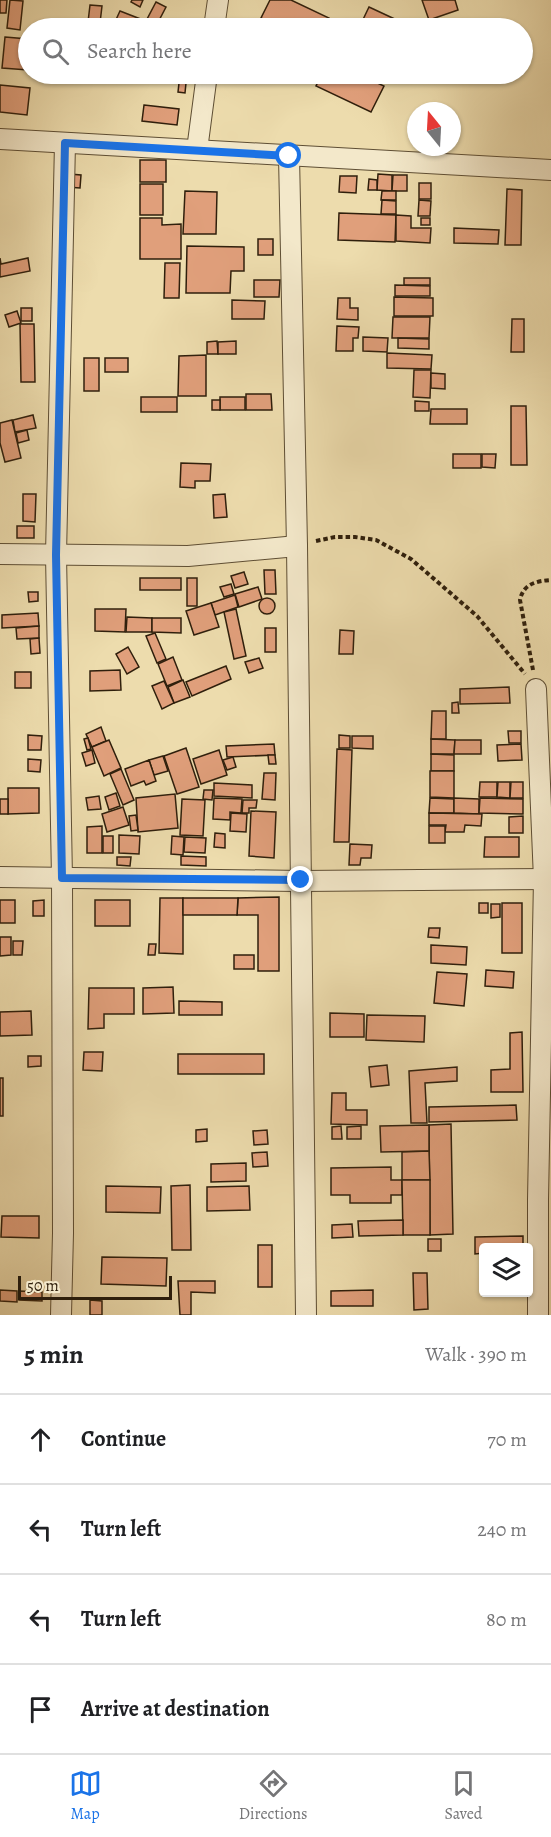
<!DOCTYPE html>
<html lang="en">
<head>
<meta charset="utf-8">
<style>
  body { margin:0; font-family:Alegreya,serif; background:#f2f2f2; color:#202124 }
  .controls { position:absolute; right:18px; bottom:18px; display:grid; overflow:hidden; border-radius:6px; box-shadow:0 2px 4px #0004 }
  .controls button { width:54px; height:54px; display:grid; place-items:center; padding:0; border:0; border-bottom:2px solid #e0e0e0; background:#fff; color:#202124; font:30px sans-serif }
  .compass { position:absolute; left:407px; top:102px; width:54px; height:54px; border-radius:50%; background:#fff; box-shadow:0 2px 4px #0004; rotate:342deg }
  .scale { position:absolute; left:18px; bottom:15px; width:154px; box-sizing:border-box; padding-left:6px; border:3px solid #2f1f0c; border-top:0; font-size:16px; line-height:21px; white-space:nowrap; color:#2f1f0c; -webkit-text-stroke:4px #f3e8ca; paint-order:stroke }
  .stop { position:absolute; width:18px; height:18px; margin:-14px; border:4px solid #1a73e8; border-radius:50%; background:#fff }
  .stop.end { background:#1a73e8; border-color:#fff; box-shadow:0 2px 6px #0008 }
  .list { margin:0; padding:0; list-style:none }
  h2 { display:flex; justify-content:space-between; align-items:center; height:78px; margin:0; padding:0 24px; font-size:26px }
  h2 small { font-size:20px; font-weight:400; color:#757577 }
  .list li { display:grid; grid-template-columns:39px 1fr auto; gap:18px; align-items:center; box-sizing:border-box; height:90px; padding:0 24px; border-top:2px solid #e0e0e0 }
  .list b { display:block; font-size:22px; white-space:nowrap }
  .list em { font-size:20px; font-style:normal; color:#757577 }
  .icon { flex:none; width:33px; height:33px; fill:none; stroke:currentColor; stroke-width:2; stroke-linecap:round; stroke-linejoin:round }
  .map { position:relative; flex:none; width:551px; height:1315px; overflow:hidden }
  .search { position:absolute; background:#fff; box-shadow:0 2px 4px #0004; left:18px; right:18px; top:18px; height:66px; display:flex; align-items:center; gap:15px; box-sizing:border-box; padding:0 21px; border-radius:33px; color:#757577; font-size:22px }
  .sheet { height:438px; background:#fff }
  nav { display:flex; justify-content:space-around; align-items:center; box-sizing:border-box; height:84px; border-top:2px solid #e0e0e0; background:#fff; font-size:16px; color:#757577 }
  nav a { display:grid; justify-items:center; gap:3px }
  nav .on { color:#1a73e8 }
  .map>svg:first-child { display:block }
  .building { fill:#e09f7b; stroke:#2f1f0c; stroke-width:1.5 }
  .lines { fill:none; stroke-linecap:round; stroke-linejoin:round }
  .street-casing { stroke:#5e4e34; stroke-width:22 }
  .path { stroke:#2f1f0c; stroke-width:4; stroke-dasharray:4.5 3; stroke-linecap:butt }
  .street { stroke:#f3e8ca; stroke-width:20 }
  .route { stroke:#1a73e8; stroke-width:8 }
</style>
</head>
<body>
<div class="map">
<svg width="551" height="1315" viewBox="0 0 551 1315">
  <rect width="100%" height="100%" fill="#eddcad"/>
  <filter id="stains"><feTurbulence type="fractalNoise" baseFrequency=".00333" numOctaves="4"/><feColorMatrix values="0 0 0 0 .2 0 0 0 0 .09 0 0 0 0 .02 0 0 0 .5 -.17"/></filter>
  <radialGradient id="worn" r=".72"><stop offset=".6" stop-color="#630" stop-opacity="0"/><stop offset="1" stop-color="#630" stop-opacity=".3"/></radialGradient>
  <!-- building -->
  <g class="building">
    <polygon points="0,0 7,0 6,13 0,13"/>
    <polygon points="10,0 23,1 20,30 7,28"/>
    <polygon points="132,0 143,0 140,7 131,2"/>
    <polygon points="270,0 291,0 329,18 324,28 283,28 261,18"/>
    <polygon points="422,0 455,0 458,10 429,20"/>
    <polygon points="156,2 166,7 155,28 145,23"/>
    <polygon points="90,5 102,6 100,23 88,22"/>
    <polygon points="369,7 414,28 359,28"/>
    <polygon points="120,11 143,20 139,28 124,28 114,24"/>
    <polygon points="185,20 195,21 194,28 184,28"/>
    <polygon points="5,37 28,39 28,70 2,68"/>
    <polygon points="41,74 64,74 63,81 40,79"/>
    <polygon points="66,74 75,74 75,82 65,81"/>
    <polygon points="147,74 188,74 187,83 146,78"/>
    <polygon points="322,74 358,74 384,86 371,112 316,86"/>
    <polygon points="179,83 186,83 185,93 178,92"/>
    <polygon points="0,85 30,88 27,115 0,112"/>
    <polygon points="144,105 179,109 177,125 142,121"/>
    <rect x="140" y="160" width="26" height="22"/>
    <polygon points="69,174 81,175 80,188 67,187"/>
    <polygon points="378,174 392,175 392,191 377,190"/>
    <polygon points="393,175 407,175 407,191 392,191"/>
    <polygon points="340,176 357,176 356,193 339,192"/>
    <polygon points="369,179 377,180 377,190 368,190"/>
    <rect x="419" y="183" width="12" height="16"/>
    <rect x="140" y="184" width="23" height="31"/>
    <polygon points="507,189 522,190 521,245 505,245"/>
    <polygon points="185,191 217,192 216,234 183,234"/>
    <polygon points="382,191 396,191 396,200 381,200"/>
    <polygon points="382,200 396,201 396,214 381,214"/>
    <polygon points="419,200 431,201 430,216 418,216"/>
    <polygon points="339,213 396,215 395,242 338,240"/>
    <polygon points="396,215 411,216 411,228 431,228 430,243 396,241"/>
    <polygon points="140,218 162,218 162,225 181,224 181,259 140,259"/>
    <rect x="421" y="218" width="9" height="7"/>
    <polygon points="454,228 499,230 498,244 454,243"/>
    <rect x="258" y="239" width="15" height="16"/>
    <polygon points="187,246 244,247 244,271 231,271 230,293 186,293"/>
    <polygon points="0,258 1,264 28,258 30,271 0,277"/>
    <polygon points="165,263 180,263 179,298 164,298"/>
    <rect x="404" y="278" width="26" height="7"/>
    <polygon points="254,280 280,280 279,297 254,297"/>
    <polygon points="395,285 430,286 430,296 395,296"/>
    <polygon points="394,297 433,298 433,316 394,316"/>
    <polygon points="338,298 350,298 350,308 358,308 358,320 337,319"/>
    <polygon points="232,300 265,301 264,319 232,319"/>
    <rect x="21" y="308" width="11" height="13"/>
    <polygon points="17,311 21,323 9,327 5,315"/>
    <polygon points="393,317 430,317 429,338 392,338"/>
    <polygon points="512,319 524,319 524,352 511,352"/>
    <polygon points="20,324 34,324 35,382 21,382"/>
    <polygon points="337,326 359,327 358,338 353,338 353,351 336,351"/>
    <polygon points="363,337 388,338 387,352 363,351"/>
    <polygon points="398,338 429,339 429,349 398,348"/>
    <polygon points="217,341 218,354 207,354 207,342"/>
    <polygon points="236,341 236,354 218,354 218,342"/>
    <polygon points="387,353 432,355 431,369 387,368"/>
    <polygon points="206,355 206,396 178,396 179,356"/>
    <rect x="84" y="358" width="15" height="33"/>
    <rect x="105" y="358" width="23" height="14"/>
    <polygon points="414,370 431,370 430,398 413,397"/>
    <polygon points="431,373 445,374 445,389 431,388"/>
    <polygon points="246,394 271,394 272,410 246,410"/>
    <rect x="141" y="397" width="36" height="15"/>
    <rect x="220" y="397" width="25" height="13"/>
    <rect x="212" y="400" width="8" height="10"/>
    <polygon points="415,401 429,402 429,411 415,411"/>
    <polygon points="511,406 526,406 527,465 511,465"/>
    <polygon points="431,409 467,409 467,424 430,424"/>
    <polygon points="33,415 36,428 15,432 13,420"/>
    <polygon points="12,420 21,458 5,462 0,443 0,423"/>
    <polygon points="27,430 29,440 18,443 16,433"/>
    <rect x="453" y="454" width="28" height="14"/>
    <polygon points="482,454 496,454 495,468 482,467"/>
    <polygon points="181,463 211,464 210,481 195,481 195,488 180,487"/>
    <polygon points="23,494 36,494 35,522 23,521"/>
    <polygon points="225,494 227,517 214,518 213,495"/>
    <rect x="17" y="526" width="17" height="12"/>
    <polygon points="264,570 275,570 276,594 265,594"/>
    <polygon points="244,572 248,584 235,588 231,576"/>
    <rect x="140" y="578" width="41" height="12"/>
    <rect x="187" y="578" width="10" height="28"/>
    <polygon points="231,584 234,594 224,597 220,587"/>
    <polygon points="258,587 262,599 239,607 235,594"/>
    <polygon points="28,592 38,592 38,601 29,602"/>
    <polygon points="235,595 238,607 215,615 211,603"/>
    <circle cx="267" cy="606" r="8"/>
    <polygon points="211,603 219,627 194,635 186,611"/>
    <polygon points="95,609 126,609 125,632 95,631"/>
    <polygon points="236,609 246,656 234,659 224,612"/>
    <polygon points="38,613 39,626 2,628 2,615"/>
    <polygon points="127,617 152,618 152,632 126,632"/>
    <polygon points="152,618 181,618 181,633 152,632"/>
    <polygon points="39,626 39,638 17,639 16,628"/>
    <rect x="265" y="628" width="11" height="24"/>
    <polygon points="340,630 354,631 353,654 339,654"/>
    <polygon points="155,633 166,659 157,663 146,636"/>
    <polygon points="39,638 40,653 31,654 30,639"/>
    <polygon points="128,647 139,667 127,674 116,654"/>
    <polygon points="173,657 182,680 167,686 158,664"/>
    <polygon points="259,658 263,668 249,673 245,662"/>
    <polygon points="226,666 231,679 192,696 186,682"/>
    <polygon points="120,670 121,690 90,691 90,671"/>
    <rect x="15" y="672" width="16" height="16"/>
    <polygon points="183,680 190,697 174,703 168,687"/>
    <polygon points="164,681 174,703 162,709 152,686"/>
    <polygon points="509,687 510,703 460,704 460,689"/>
    <polygon points="458,702 459,713 452,713 452,703"/>
    <polygon points="432,711 446,711 446,739 431,739"/>
    <polygon points="101,727 106,741 92,747 86,734"/>
    <polygon points="508,731 521,731 521,743 509,743"/>
    <polygon points="28,735 42,736 41,750 28,750"/>
    <polygon points="339,735 350,736 350,748 339,748"/>
    <polygon points="352,736 373,736 373,749 352,748"/>
    <polygon points="88,738 91,749 87,750 84,739"/>
    <polygon points="431,739 455,740 454,754 431,754"/>
    <polygon points="109,740 121,768 104,776 92,747"/>
    <polygon points="455,740 481,740 481,754 454,754"/>
    <polygon points="274,744 275,755 227,757 226,746"/>
    <polygon points="521,744 522,760 498,761 497,745"/>
    <polygon points="186,748 199,787 177,794 164,756"/>
    <polygon points="337,749 352,750 349,842 334,842"/>
    <polygon points="92,750 95,763 86,766 82,753"/>
    <polygon points="219,750 227,775 201,784 193,759"/>
    <polygon points="431,754 454,755 454,771 431,771"/>
    <polygon points="268,755 275,755 276,764 269,764"/>
    <polygon points="163,756 168,771 154,775 149,760"/>
    <polygon points="233,757 236,767 227,770 223,760"/>
    <polygon points="28,759 41,760 40,772 28,771"/>
    <polygon points="149,760 156,781 146,785 144,781 131,786 125,769"/>
    <polygon points="121,769 134,800 123,805 110,774"/>
    <polygon points="430,771 454,771 454,798 430,797"/>
    <polygon points="264,773 276,773 275,800 262,799"/>
    <polygon points="480,782 497,782 497,797 479,797"/>
    <polygon points="498,782 510,782 510,798 497,797"/>
    <polygon points="511,782 523,782 523,798 510,798"/>
    <polygon points="214,783 252,785 252,798 214,796"/>
    <polygon points="8,788 39,788 39,813 8,814"/>
    <polygon points="204,790 213,790 212,800 203,799"/>
    <polygon points="116,793 120,806 109,810 105,797"/>
    <polygon points="175,794 178,828 138,832 136,798"/>
    <polygon points="99,796 101,809 88,810 86,798"/>
    <polygon points="214,798 242,799 241,813 230,812 230,820 213,819"/>
    <polygon points="430,798 454,799 454,813 429,813"/>
    <polygon points="454,798 479,799 479,814 454,813"/>
    <polygon points="480,798 523,799 523,814 479,813"/>
    <rect x="0" y="799" width="8" height="15"/>
    <polygon points="182,799 205,800 203,836 180,835"/>
    <polygon points="243,800 257,800 256,808 249,808 249,813 242,813"/>
    <polygon points="123,807 129,825 107,832 102,814"/>
    <polygon points="251,811 276,812 274,858 249,856"/>
    <polygon points="231,813 247,814 246,832 230,831"/>
    <polygon points="429,813 482,814 481,826 465,825 464,832 445,832 446,825 429,825"/>
    <polygon points="136,815 138,830 131,831 129,816"/>
    <polygon points="523,816 523,833 509,833 509,817"/>
    <polygon points="102,826 102,853 87,853 87,827"/>
    <rect x="429" y="826" width="16" height="17"/>
    <polygon points="215,833 225,834 225,848 214,847"/>
    <polygon points="119,835 140,836 139,854 119,853"/>
    <rect x="103" y="836" width="10" height="17"/>
    <polygon points="172,836 184,837 183,855 171,854"/>
    <polygon points="185,837 206,838 205,853 184,852"/>
    <polygon points="485,837 519,837 519,857 484,857"/>
    <polygon points="350,844 372,845 371,858 361,858 360,865 349,865"/>
    <polygon points="181,856 206,857 206,866 181,865"/>
    <polygon points="117,857 131,857 130,866 117,865"/>
    <polygon points="279,897 279,971 258,971 258,915 237,915 238,898"/>
    <polygon points="160,898 183,898 183,954 159,953"/>
    <polygon points="183,898 238,898 237,915 183,915"/>
    <rect x="0" y="900" width="15" height="23"/>
    <polygon points="44,900 44,916 33,916 33,901"/>
    <rect x="95" y="900" width="35" height="26"/>
    <rect x="479" y="903" width="9" height="10"/>
    <rect x="502" y="903" width="20" height="50"/>
    <polygon points="491,904 500,904 500,917 491,918"/>
    <polygon points="429,928 440,928 439,938 428,937"/>
    <polygon points="0,937 11,937 11,955 0,956"/>
    <polygon points="13,941 23,941 22,955 13,955"/>
    <polygon points="149,944 156,944 155,955 148,955"/>
    <polygon points="431,945 467,947 466,965 431,963"/>
    <rect x="234" y="955" width="20" height="14"/>
    <polygon points="486,970 514,972 513,988 485,986"/>
    <polygon points="437,972 467,974 464,1006 434,1003"/>
    <polygon points="173,987 174,1013 143,1014 143,988"/>
    <polygon points="89,988 134,988 134,1014 104,1014 104,1028 88,1029"/>
    <polygon points="179,1001 222,1002 222,1015 179,1015"/>
    <polygon points="31,1011 32,1035 0,1036 0,1012"/>
    <polygon points="330,1013 364,1014 364,1037 330,1037"/>
    <polygon points="367,1015 425,1016 424,1042 366,1040"/>
    <polygon points="522,1032 523,1092 491,1092 491,1070 510,1069 510,1033"/>
    <polygon points="84,1052 103,1052 102,1071 83,1070"/>
    <rect x="178" y="1054" width="86" height="20"/>
    <polygon points="28,1056 41,1056 41,1066 28,1067"/>
    <polygon points="387,1065 389,1085 371,1087 369,1067"/>
    <polygon points="457,1067 457,1081 425,1083 427,1123 411,1123 409,1071"/>
    <rect x="0" y="1078" width="3" height="38"/>
    <polygon points="332,1093 346,1093 346,1110 367,1110 367,1125 331,1124"/>
    <polygon points="516,1105 517,1120 429,1122 429,1107"/>
    <polygon points="451,1124 453,1234 430,1235 429,1125"/>
    <polygon points="429,1125 429,1151 381,1152 380,1126"/>
    <polygon points="341,1126 342,1139 332,1139 332,1127"/>
    <polygon points="361,1126 361,1139 347,1139 347,1127"/>
    <polygon points="207,1129 207,1141 196,1142 196,1130"/>
    <polygon points="267,1130 268,1144 254,1145 253,1131"/>
    <polygon points="429,1151 430,1180 402,1180 402,1152"/>
    <polygon points="267,1152 268,1166 253,1167 252,1153"/>
    <polygon points="246,1163 246,1181 211,1182 211,1164"/>
    <polygon points="391,1167 391,1180 402,1180 402,1195 391,1195 391,1203 350,1203 350,1195 331,1195 331,1168"/>
    <polygon points="402,1180 430,1180 430,1235 403,1235"/>
    <polygon points="190,1185 191,1250 172,1250 171,1186"/>
    <polygon points="106,1186 161,1187 160,1213 106,1212"/>
    <polygon points="249,1186 250,1210 207,1211 207,1187"/>
    <polygon points="2,1216 39,1216 39,1238 1,1237"/>
    <polygon points="403,1220 403,1235 359,1236 358,1221"/>
    <polygon points="352,1224 353,1237 332,1238 332,1225"/>
    <polygon points="523,1236 523,1248 484,1248 484,1253 475,1254 475,1237"/>
    <rect x="428" y="1239" width="13" height="12"/>
    <rect x="258" y="1245" width="14" height="42"/>
    <polygon points="102,1257 167,1258 166,1286 101,1284"/>
    <polygon points="413,1273 427,1273 428,1309 414,1310"/>
    <polygon points="178,1281 215,1281 215,1293 191,1292 191,1315 180,1315"/>
    <polygon points="0,1290 17,1291 17,1302 0,1301"/>
    <polygon points="373,1290 373,1306 331,1306 331,1291"/>
    <polygon points="19,1291 42,1292 42,1301 19,1300"/>
    <polygon points="90,1300 102,1301 102,1315 90,1315"/>
  </g>
  <g class="lines">
    <defs>
      <g id="street">
        <polyline points="214,28 218,0"/>
        <polyline points="0,139 551,170"/>
        <polyline points="197,150 207,74"/>
        <polyline points="289,156 297,546 306,1315"/>
        <polyline points="0,554 188,556 297,546"/>
        <polyline points="536,689 544,879 538,1200 538,1315"/>
        <polyline points="0,877 301,881 551,879"/>
        <polyline points="61,1315 63,1233 62,878 56,555 65,143"/>
      </g>
    </defs>
    <!-- street casing -->
    <use href="#street" class="street-casing"/>
    <!-- path -->
    <g class="path">
      <polyline points="316,541 335,537 355,537 376,540 411,559 477,616 525,674"/>
      <path d="M533 670 520 600C523 584 536 581 551 580"/>
    </g>
    <!-- street -->
    <use href="#street" class="street"/>
  </g>
  <g class="lines">
    <!-- route -->
    <polyline class="route" points="289,156 65,143 56,555 62,878 301,880"/>
  </g>
  <rect width="100%" height="100%" filter="url(#stains)"/>
  <rect width="100%" height="100%" fill="url(#worn)"/>
</svg>
<div class="controls">
<button><svg class="icon" aria-label="layers" viewBox="0 0 24 24"><path d="M12 4l9 5-9 5-9-5zM3 14l9 5 9-5"/></svg></button>
</div>
<svg class="compass" viewBox="-18 -18 36 36"><path d="M0-13l5 13h-10z" fill="#e53935"/><path d="M0 13l5-13h-10z" fill="#757577"/></svg>
<div class="scale">50 m</div>
<div class="stop" style="left:289px;top:156px"></div>
<div class="stop end" style="left:301px;top:880px"></div>
<div class="search"><svg class="icon" aria-label="search" viewBox="0 0 24 24"><circle cx="10" cy="10" r="6"/><path d="M15 15l6 6"/></svg>Search here</div>
</div>
<section class="sheet">
<h2>5 min<small>Walk · 390 m</small></h2>
<ul class="list">
<li><svg class="icon" aria-label="ahead" viewBox="0 0 24 24"><path d="M12 20V5M6 11l6-6 6 6"/></svg><div><b>Continue</b></div><em>70 m</em></li>
<li><svg class="icon" aria-label="left" viewBox="0 0 24 24"><path d="M17 20v-9H6M10 6l-5 5 5 5"/></svg><div><b>Turn left</b></div><em>240 m</em></li>
<li><svg class="icon" aria-label="left" viewBox="0 0 24 24"><path d="M17 20v-9H6M10 6l-5 5 5 5"/></svg><div><b>Turn left</b></div><em>80 m</em></li>
<li><svg class="icon" aria-label="arrive" viewBox="0 0 24 24"><path d="M6 21V4h12l-3 4 3 4H6"/></svg><div><b>Arrive at destination</b></div></li>
</ul>
</section>
<nav>
<a class="on"><svg class="icon" aria-label="map" viewBox="0 0 24 24"><path d="M3 6l6-2 6 2 6-2v14l-6 2-6-2-6 2zM9 4v14M15 6v14"/></svg>Map</a>
<a><svg class="icon" aria-label="directions" viewBox="0 0 24 24"><path d="M12 3l9 9-9 9-9-9zM9 14v-3h6M13 9l2 2-2 2"/></svg>Directions</a>
<a><svg class="icon" aria-label="saved" viewBox="0 0 24 24"><path d="M7 4h10v16l-5-4-5 4z"/></svg>Saved</a>
</nav>
</body>
</html>
